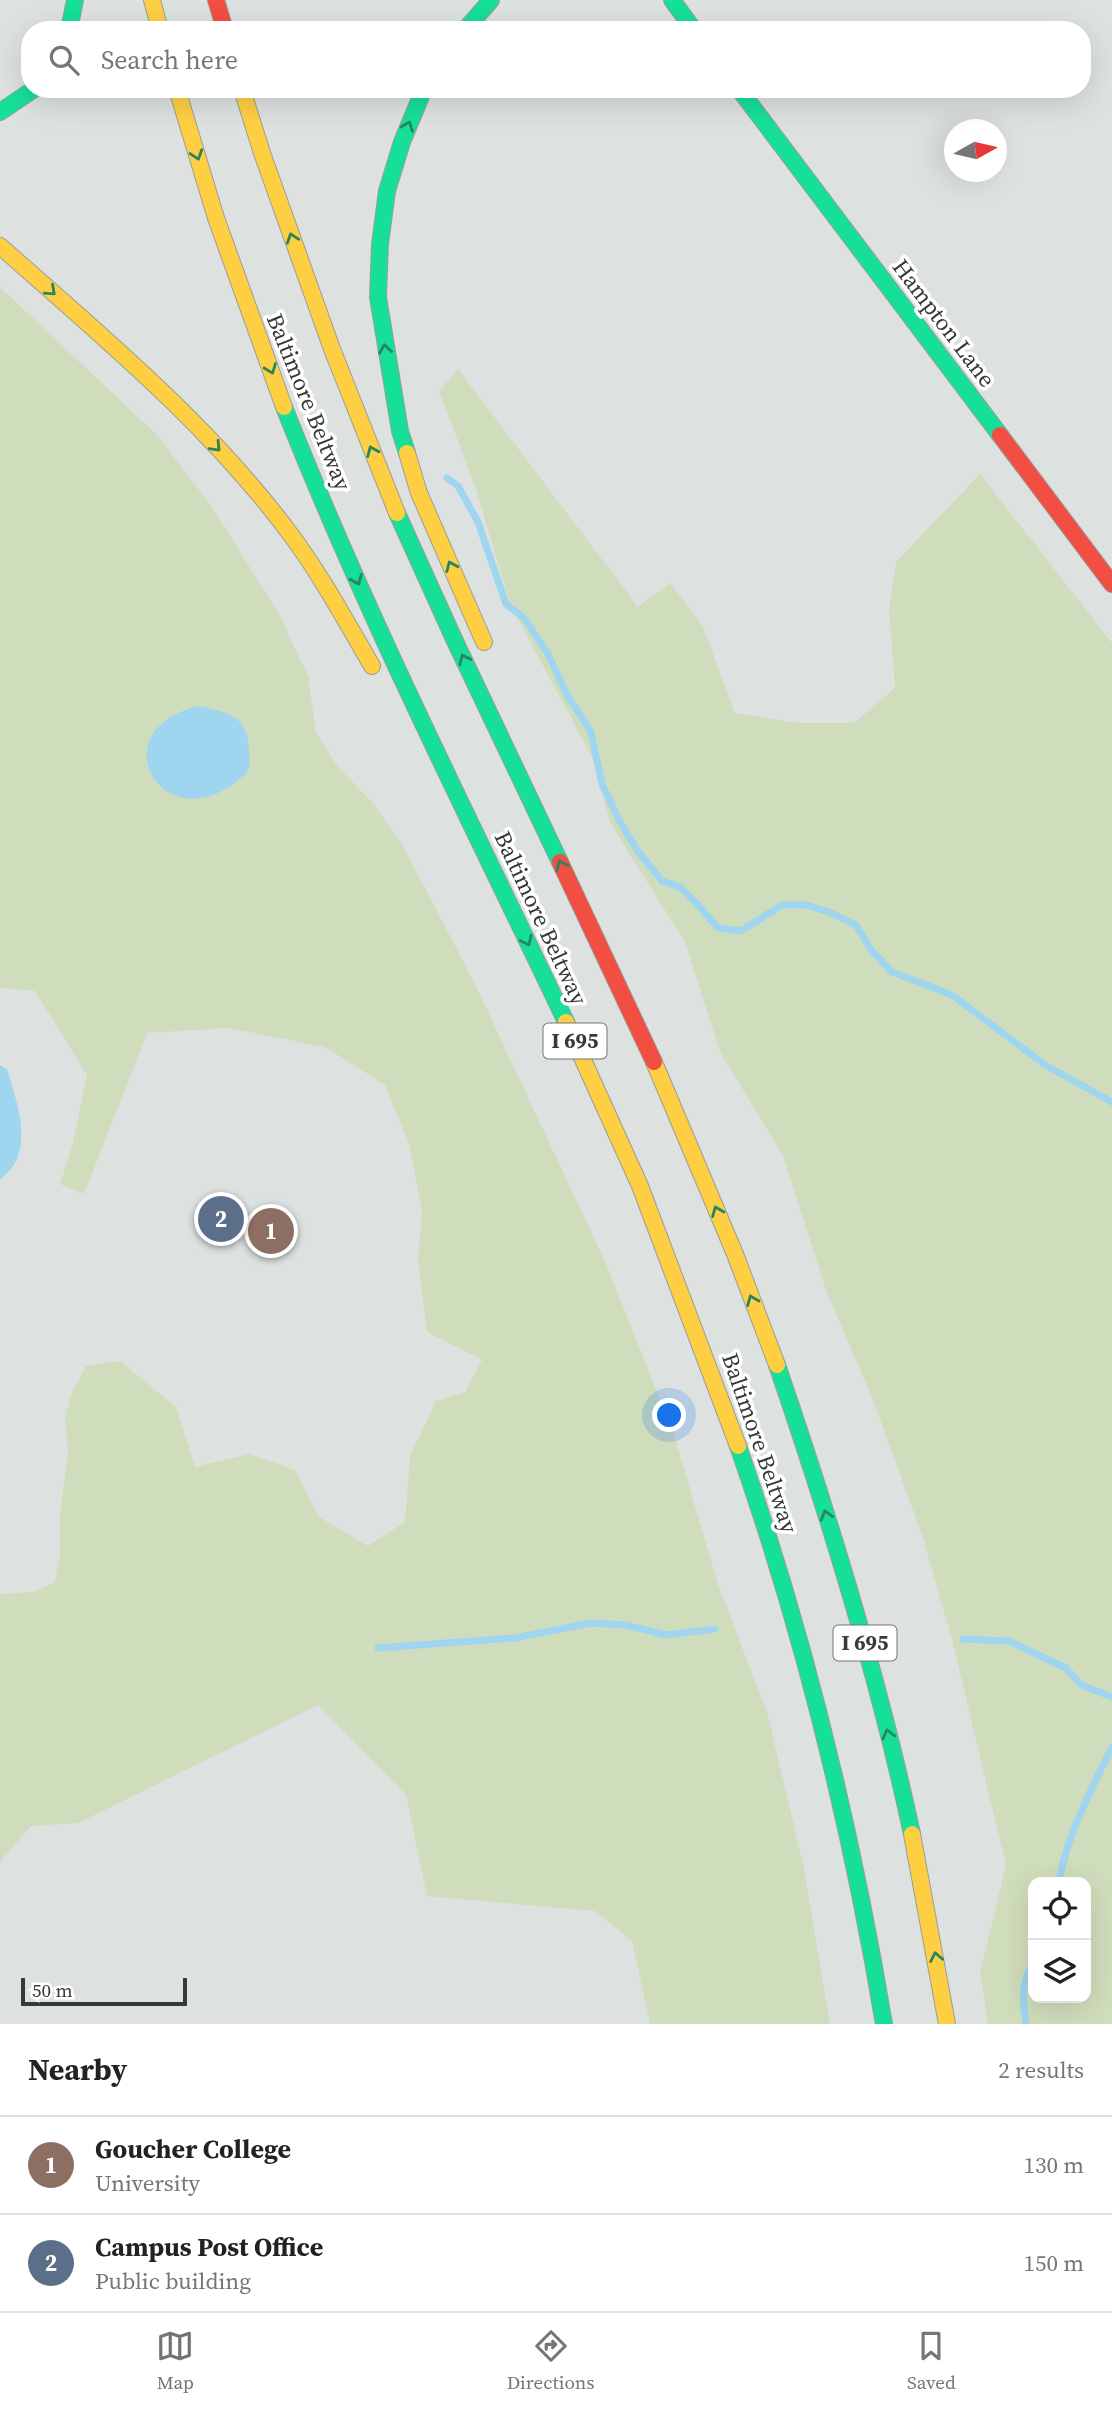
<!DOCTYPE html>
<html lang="en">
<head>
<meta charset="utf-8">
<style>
  body { margin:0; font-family:"Source Serif 4",serif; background:#f6f6f6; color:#222 }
  .controls { position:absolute; right:21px; bottom:21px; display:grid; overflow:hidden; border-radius:14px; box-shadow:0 7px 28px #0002 }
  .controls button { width:63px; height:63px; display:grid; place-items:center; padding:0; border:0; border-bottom:2px solid #e0e0e0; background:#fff; color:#222; font:35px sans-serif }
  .compass { position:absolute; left:944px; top:119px; width:63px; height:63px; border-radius:50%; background:#fff; box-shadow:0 7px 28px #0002; rotate:82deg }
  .scale { position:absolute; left:21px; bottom:18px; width:166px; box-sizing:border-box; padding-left:7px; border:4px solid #363938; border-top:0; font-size:19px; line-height:24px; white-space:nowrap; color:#363938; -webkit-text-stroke:5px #fff; paint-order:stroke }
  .you { position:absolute; left:670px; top:1416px; width:24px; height:24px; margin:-18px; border:5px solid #fff; border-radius:50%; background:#1a73e8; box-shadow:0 0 0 10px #1a73e833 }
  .badge { display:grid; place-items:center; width:46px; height:46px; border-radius:50%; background:#707473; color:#fff; font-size:23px; font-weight:700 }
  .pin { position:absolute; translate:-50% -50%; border:4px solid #fff; box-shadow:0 2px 7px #0006 }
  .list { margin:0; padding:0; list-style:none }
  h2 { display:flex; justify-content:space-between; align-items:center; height:91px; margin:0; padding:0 28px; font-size:30px }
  h2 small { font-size:23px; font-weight:400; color:#767676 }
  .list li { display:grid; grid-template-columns:46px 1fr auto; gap:21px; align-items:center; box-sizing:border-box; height:98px; padding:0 28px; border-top:2px solid #e0e0e0 }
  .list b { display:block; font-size:26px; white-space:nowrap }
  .list p { margin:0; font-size:23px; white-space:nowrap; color:#767676 }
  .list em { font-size:23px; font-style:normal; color:#767676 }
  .icon { flex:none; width:38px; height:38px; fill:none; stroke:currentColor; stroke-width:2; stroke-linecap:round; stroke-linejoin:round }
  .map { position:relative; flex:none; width:1112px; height:2024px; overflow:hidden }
  .search { position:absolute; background:#fff; box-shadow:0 7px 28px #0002; left:21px; right:21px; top:21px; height:77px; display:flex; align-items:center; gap:18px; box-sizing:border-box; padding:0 24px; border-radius:28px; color:#767676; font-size:26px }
  .sheet { height:287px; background:#fff }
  nav { display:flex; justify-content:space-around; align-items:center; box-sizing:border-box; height:98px; border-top:2px solid #e0e0e0; background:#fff; font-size:19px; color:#767676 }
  nav a { display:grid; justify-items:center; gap:4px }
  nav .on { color:#707473 }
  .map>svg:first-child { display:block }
  .green { fill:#d0ddbc; fill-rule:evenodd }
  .water { fill:#9fd5ef }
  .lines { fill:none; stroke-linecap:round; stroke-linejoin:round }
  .stream { stroke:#9fd5ef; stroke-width:7 }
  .fast-casing { stroke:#999d9c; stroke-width:18 }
  .slow-casing { stroke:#999d9c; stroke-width:18 }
  .jam-casing { stroke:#999d9c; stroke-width:18 }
  .fast { stroke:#16e098; stroke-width:16 }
  .slow { stroke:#ffcf43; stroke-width:16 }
  .jam { stroke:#f24e42; stroke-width:16 }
  .oneway { stroke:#288463 }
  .labels { text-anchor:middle; stroke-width:7; stroke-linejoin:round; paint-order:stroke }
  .shield { fill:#fff; stroke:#727474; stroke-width:2 }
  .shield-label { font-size:21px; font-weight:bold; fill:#363938 }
  .street-label { font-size:23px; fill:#363938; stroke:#fff }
</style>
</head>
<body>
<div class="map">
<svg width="1112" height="2024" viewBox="0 0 1112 2024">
  <rect width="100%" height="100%" fill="#dde2e0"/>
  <!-- green -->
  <g class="green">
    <polygon points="0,287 155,433 210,504 279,614 308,676 316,732 338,767 372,802 401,842 476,986 607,1266 673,1432 719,1587 767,1712 804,1868 830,2024 650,2024 632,1941 595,1911 427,1896 406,1795 318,1705 78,1823 31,1826 0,1862 0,1594 33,1592 55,1582 60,1555 60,1513 68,1452 65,1417 71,1395 86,1366 120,1361 176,1407 195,1467 249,1454 295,1470 319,1517 368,1546 405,1522 410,1456 436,1401 465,1392 482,1360 427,1332 418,1261 422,1212 409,1143 385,1085 325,1047 229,1028 147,1033 84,1194 60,1184 73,1143 87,1075 35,991 0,988"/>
    <path d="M458 369 638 607 670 583 703 627 735 713 797 723H854L895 688 889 609 896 562 980 474 1112 643V2024H988L980 1973 1006 1865 952 1640 923 1538 872 1397 827 1293 783 1156 720 1052 685 942 610 823 593 759 510 604 475 486 439 391ZM1033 1882H1086V1998H1033Z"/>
  </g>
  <!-- water -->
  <g class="water">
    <path d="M198 706C244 714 251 725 249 770 169 853 93 732 198 706Z"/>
    <path d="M0 1065 7 1069C15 1097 30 1134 15 1163 12 1169 5 1175 0 1180Z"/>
  </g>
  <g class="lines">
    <!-- stream -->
    <g class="stream">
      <polyline points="447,478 458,486 478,522 506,604 525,619 548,654 567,695 591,732 602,784 621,824 637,850 662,881 680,887 698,905 718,928 741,931 782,905 806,905 829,912 856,925 872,951 892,972 952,995 1045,1065 1112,1102"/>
      <polyline points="963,1639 1009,1641 1066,1668 1081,1685 1112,1697"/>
      <polyline points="378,1648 515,1638 591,1623 626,1625 666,1635 715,1629"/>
      <path d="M1059 1882C1067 1835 1091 1790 1112 1747"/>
      <path d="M1026 2024C1023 1999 1020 1985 1033 1963"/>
    </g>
    <defs>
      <g id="fast">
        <polyline points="672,0 694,30"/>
        <polyline points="69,30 75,0"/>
        <polyline points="465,30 491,0"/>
        <polyline points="739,89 1000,435"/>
        <polyline points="0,112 34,89"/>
        <path d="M284 407C367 617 469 818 566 1022"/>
        <polyline points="407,453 400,431 378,297 380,244 387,191 402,142 424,89"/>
        <polyline points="397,513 454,639 560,862"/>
        <path d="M777 1365C830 1519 878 1675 912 1834"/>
        <path d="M738 1446C804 1634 851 1827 884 2024"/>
      </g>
      <g id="slow">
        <polyline points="152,0 160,30"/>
        <polyline points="177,89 216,218 284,407"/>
        <polyline points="242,89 262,153 332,349 397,513"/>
        <path d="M0 246C103 337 212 427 294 539 323 579 347 623 372 666"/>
        <polyline points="407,453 419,493 484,642"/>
        <polyline points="566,1022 640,1186 738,1446"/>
        <polyline points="654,1062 735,1254 777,1365"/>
        <polyline points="912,1834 947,2024"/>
      </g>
      <g id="jam">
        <polyline points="216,0 225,30"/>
        <polyline points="1000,435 1112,584"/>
        <polyline points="560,862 654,1062"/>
      </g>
    </defs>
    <!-- fast casing -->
    <use href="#fast" class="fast-casing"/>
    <!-- slow casing -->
    <use href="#slow" class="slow-casing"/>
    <!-- jam casing -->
    <use href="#jam" class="jam-casing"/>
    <!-- fast -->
    <use href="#fast" class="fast"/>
    <!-- slow -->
    <use href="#slow" class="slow"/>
    <!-- jam -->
    <use href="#jam" class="jam"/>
  </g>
  <!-- one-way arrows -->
  <defs><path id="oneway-chevron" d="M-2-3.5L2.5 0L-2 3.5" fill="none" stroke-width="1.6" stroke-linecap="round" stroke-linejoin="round" transform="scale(1.75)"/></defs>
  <g class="oneway">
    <use href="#oneway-chevron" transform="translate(408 126) rotate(-69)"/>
    <use href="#oneway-chevron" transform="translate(197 155) rotate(72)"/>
    <use href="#oneway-chevron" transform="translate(292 238) rotate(-109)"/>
    <use href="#oneway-chevron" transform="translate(51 291) rotate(42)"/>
    <use href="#oneway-chevron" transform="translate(385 349) rotate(-98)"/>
    <use href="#oneway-chevron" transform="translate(271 369) rotate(69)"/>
    <use href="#oneway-chevron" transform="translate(216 447) rotate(47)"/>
    <use href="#oneway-chevron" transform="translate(372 451) rotate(-113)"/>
    <use href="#oneway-chevron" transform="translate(451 566) rotate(-114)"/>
    <use href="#oneway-chevron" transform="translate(357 580) rotate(67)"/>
    <use href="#oneway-chevron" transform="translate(464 659) rotate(-115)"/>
    <use href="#oneway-chevron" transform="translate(561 865) rotate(-115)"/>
    <use href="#oneway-chevron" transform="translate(527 941) rotate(65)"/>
    <use href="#oneway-chevron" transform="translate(717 1211) rotate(-112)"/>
    <use href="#oneway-chevron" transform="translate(752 1300) rotate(-112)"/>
    <use href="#oneway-chevron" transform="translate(826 1515) rotate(-107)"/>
    <use href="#oneway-chevron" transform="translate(888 1734) rotate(-104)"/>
    <use href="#oneway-chevron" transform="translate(936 1957) rotate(-101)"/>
  </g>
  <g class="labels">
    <!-- shield labels -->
    <g class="shield">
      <rect x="543.5" y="1023.5" width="63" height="35" rx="5"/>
      <rect x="833.5" y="1625.5" width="63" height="35" rx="5"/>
    </g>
    <g class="shield-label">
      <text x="575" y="1048">I 695</text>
      <text x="865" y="1650">I 695</text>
    </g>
    <!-- street labels -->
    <g class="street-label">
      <text transform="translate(944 323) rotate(53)" y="8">Hampton Lane</text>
      <text transform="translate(309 402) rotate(68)" y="8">Baltimore Beltway</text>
      <text transform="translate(541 918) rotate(65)" y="8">Baltimore Beltway</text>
      <text transform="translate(760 1443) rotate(71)" y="8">Baltimore Beltway</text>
    </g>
  </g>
</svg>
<div class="controls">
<button><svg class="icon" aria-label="locate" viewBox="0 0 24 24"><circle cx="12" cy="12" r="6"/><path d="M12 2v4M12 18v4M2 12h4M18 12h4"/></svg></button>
<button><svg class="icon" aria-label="layers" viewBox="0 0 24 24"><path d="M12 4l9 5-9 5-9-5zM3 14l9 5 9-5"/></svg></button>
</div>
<svg class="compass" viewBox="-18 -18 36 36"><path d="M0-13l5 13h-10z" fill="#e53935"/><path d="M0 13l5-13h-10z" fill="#767676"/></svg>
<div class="scale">50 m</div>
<div class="you"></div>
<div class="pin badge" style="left:271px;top:1231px;background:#8d6e63">1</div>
<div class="pin badge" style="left:221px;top:1219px;background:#5c6f8a">2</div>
<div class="search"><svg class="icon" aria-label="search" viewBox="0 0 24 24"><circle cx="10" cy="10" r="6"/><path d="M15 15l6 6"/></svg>Search here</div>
</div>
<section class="sheet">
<h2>Nearby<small>2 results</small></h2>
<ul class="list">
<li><span class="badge" style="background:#8d6e63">1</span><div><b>Goucher College</b><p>University</p></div><em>130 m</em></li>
<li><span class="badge" style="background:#5c6f8a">2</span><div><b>Campus Post Office</b><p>Public building</p></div><em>150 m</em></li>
</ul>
</section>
<nav>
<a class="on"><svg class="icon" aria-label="map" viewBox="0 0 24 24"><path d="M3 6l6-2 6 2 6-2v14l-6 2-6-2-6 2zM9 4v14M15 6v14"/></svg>Map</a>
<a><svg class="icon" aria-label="directions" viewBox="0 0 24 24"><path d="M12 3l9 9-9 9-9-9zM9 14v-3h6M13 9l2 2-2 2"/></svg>Directions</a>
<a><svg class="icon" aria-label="saved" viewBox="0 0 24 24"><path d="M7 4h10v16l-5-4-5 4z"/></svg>Saved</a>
</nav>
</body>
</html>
